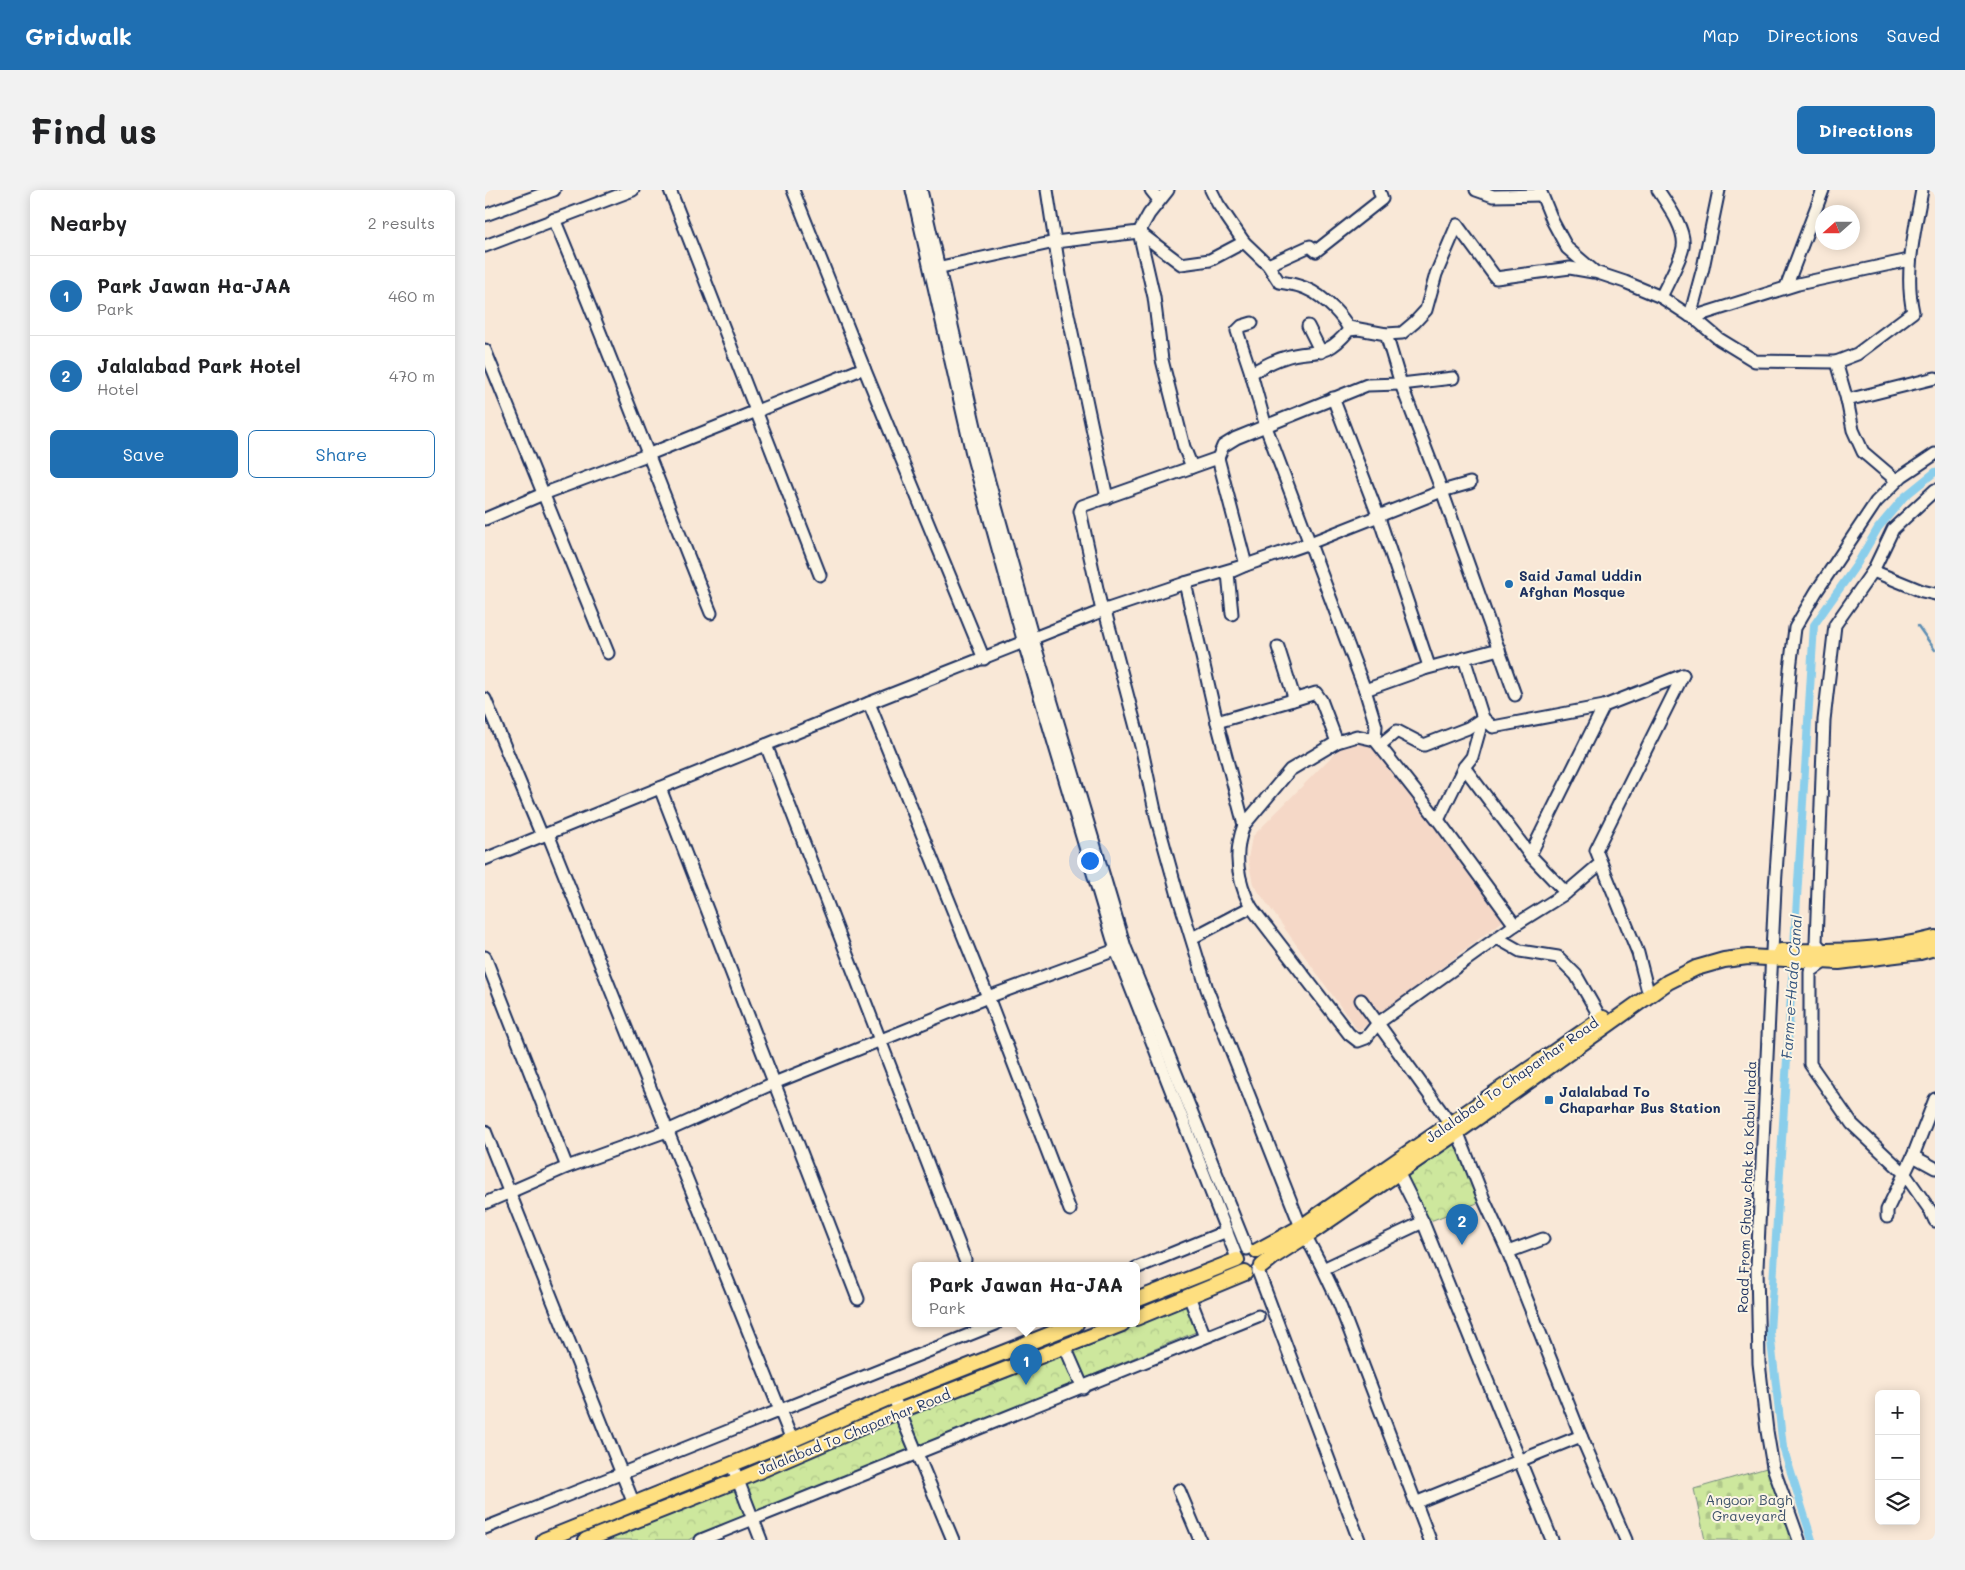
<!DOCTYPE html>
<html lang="en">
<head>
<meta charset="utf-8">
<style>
  body { margin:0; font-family:Mali,sans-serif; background:#f2f2f2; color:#202124 }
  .controls { position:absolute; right:15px; bottom:15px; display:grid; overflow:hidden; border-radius:8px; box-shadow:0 2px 12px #0003 }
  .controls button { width:45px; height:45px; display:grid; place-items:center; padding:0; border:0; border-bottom:1px solid #e0e0e0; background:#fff; color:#202124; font:25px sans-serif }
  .compass { position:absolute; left:1330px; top:15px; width:45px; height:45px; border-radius:50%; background:#fff; box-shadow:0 2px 12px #0003; rotate:249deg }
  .you { position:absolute; left:604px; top:670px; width:18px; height:18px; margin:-12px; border:4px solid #fff; border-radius:50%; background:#1a73e8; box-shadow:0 0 0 8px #1a73e833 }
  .badge { display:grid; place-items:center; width:32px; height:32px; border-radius:50%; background:#1f6fb2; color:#fff; font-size:16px; font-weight:700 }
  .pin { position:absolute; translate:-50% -41px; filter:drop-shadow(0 1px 2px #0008) }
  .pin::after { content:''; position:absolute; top:26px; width:18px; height:15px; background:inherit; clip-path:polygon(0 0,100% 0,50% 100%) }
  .popup { position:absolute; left:427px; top:1072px; width:228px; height:65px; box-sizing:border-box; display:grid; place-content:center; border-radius:8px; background:#fff; filter:drop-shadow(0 1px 4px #0005); font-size:16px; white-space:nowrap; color:#757577 }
  .popup b { font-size:19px; color:#202124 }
  .popup::after { content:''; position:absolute; left:50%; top:100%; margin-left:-10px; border:10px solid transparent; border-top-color:#fff }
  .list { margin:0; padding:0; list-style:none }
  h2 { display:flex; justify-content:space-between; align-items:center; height:65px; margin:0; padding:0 20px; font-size:21px }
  h2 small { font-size:16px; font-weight:400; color:#757577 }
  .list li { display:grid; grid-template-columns:32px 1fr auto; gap:15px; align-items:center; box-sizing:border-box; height:80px; padding:0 20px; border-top:1px solid #e0e0e0 }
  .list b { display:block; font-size:19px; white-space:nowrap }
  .list p { margin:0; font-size:16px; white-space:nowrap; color:#757577 }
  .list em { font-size:16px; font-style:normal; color:#757577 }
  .actions { display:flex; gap:10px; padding:15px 20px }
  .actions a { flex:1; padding:11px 0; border:1px solid #1f6fb2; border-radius:8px; text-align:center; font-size:18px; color:#1f6fb2 }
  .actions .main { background:#1f6fb2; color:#fff }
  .icon { flex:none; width:28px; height:28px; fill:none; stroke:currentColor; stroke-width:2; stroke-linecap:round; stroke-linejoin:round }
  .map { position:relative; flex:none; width:1450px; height:1350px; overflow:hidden; border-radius:8px }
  header { display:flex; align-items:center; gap:30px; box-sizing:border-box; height:70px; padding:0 25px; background:#1f6fb2; color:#fff }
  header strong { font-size:24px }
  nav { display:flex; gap:28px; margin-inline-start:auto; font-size:18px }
  .intro { display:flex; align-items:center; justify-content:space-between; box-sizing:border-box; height:120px; padding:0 30px }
  h1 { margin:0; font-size:35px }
  .button { padding:12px 22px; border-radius:8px; background:#1f6fb2; color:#fff; font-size:18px; font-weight:700 }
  main { display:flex; gap:30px; padding:0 30px }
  aside { flex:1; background:#fff; border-radius:8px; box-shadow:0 2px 12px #0003 }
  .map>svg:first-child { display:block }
  .built { fill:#f5d8c7 }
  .forest { fill:url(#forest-crowns); stroke:#748b7e }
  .cemetery { fill:url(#cemetery-stones); stroke:#748b7e }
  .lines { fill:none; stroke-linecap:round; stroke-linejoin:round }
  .stream { stroke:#5e8eb3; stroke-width:2.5 }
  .canal { stroke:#8aceeb; stroke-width:8 }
  .minor-casing { stroke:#1b2f5e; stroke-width:15 }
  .major-casing { stroke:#1b2f5e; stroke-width:18 }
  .minor { stroke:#fcf5e5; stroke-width:11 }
  .major { stroke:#fedf80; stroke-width:14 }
  .poi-dot { fill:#1f6fb2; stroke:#fcf5e5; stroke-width:2 }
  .labels { text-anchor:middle; stroke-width:4; stroke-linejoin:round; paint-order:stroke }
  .poi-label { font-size:14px; font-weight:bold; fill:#1b2f5e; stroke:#fcf5e5; text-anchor:start }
  .street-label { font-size:14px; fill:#1b2f5e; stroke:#fcf5e5 }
  .park-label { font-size:14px; fill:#3f546b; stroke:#fcf5e5 }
  .water-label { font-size:15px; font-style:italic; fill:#375781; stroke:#fcf5e5 }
</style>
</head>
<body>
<header>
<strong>Gridwalk</strong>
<nav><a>Map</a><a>Directions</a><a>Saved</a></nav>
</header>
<div class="intro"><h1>Find us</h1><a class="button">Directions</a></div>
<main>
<aside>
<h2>Nearby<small>2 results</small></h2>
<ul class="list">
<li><span class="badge">1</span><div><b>Park Jawan Ha-JAA</b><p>Park</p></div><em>460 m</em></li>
<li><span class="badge">2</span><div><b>Jalalabad Park Hotel</b><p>Hotel</p></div><em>470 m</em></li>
</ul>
<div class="actions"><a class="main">Save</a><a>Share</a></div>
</aside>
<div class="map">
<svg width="1450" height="1350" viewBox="0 0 1450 1350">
  <defs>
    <pattern id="forest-crowns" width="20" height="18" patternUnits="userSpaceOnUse" patternTransform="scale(1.25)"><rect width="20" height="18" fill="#cde79d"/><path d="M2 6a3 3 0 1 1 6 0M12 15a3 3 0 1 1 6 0" fill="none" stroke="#afc68a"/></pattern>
    <pattern id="cemetery-stones" width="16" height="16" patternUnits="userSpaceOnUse" patternTransform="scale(1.25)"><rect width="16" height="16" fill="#cde79d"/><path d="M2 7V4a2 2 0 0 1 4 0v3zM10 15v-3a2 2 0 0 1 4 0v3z" fill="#afc68a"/></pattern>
  </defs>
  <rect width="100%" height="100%" fill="#f9e8d7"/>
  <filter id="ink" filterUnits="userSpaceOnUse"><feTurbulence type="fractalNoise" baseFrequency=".02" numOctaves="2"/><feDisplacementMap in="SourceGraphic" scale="10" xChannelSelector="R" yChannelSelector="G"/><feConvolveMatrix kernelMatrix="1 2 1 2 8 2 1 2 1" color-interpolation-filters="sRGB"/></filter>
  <g filter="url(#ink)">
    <!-- built -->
    <polygon class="built" points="880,551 891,560 1023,727 873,841 768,694 763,669 767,647 854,559 870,553"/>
    <!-- forest -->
    <g class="forest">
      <polygon points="970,951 995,1012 940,1033 919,983"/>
      <polygon points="704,1114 713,1141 381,1280 203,1350 110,1350"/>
    </g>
    <!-- cemetery -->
    <polygon class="cemetery" points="1285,1277 1311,1350 1220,1350 1209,1299"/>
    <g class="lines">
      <!-- stream -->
      <polyline class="stream" points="1433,436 1450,460"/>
      <!-- canal -->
      <polyline class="canal" points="1327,1350 1298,1257 1285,1142 1329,435 1372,374 1393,338 1419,307 1450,282"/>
      <defs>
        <g id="minor">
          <polyline points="185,0 335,385"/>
          <polyline points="308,0 379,178 499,469"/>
          <polyline points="427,0 488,268 539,453 631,760 752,1068"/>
          <polyline points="436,0 496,263 548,449 640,757 762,1059"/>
          <polyline points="562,0 576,91 622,308"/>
          <polyline points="666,0 674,10"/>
          <polyline points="726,0 733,14 759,52"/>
          <polyline points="991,0 1008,6 1056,5"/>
          <polyline points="1055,0 1068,32 1082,58 1110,82 1140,92 1176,107 1205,126 1208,127 1234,149 1270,171 1351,172"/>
          <path d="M1173 0C1182 14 1201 39 1198 57 1197 67 1181 96 1176 107"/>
          <polyline points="0,25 69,0"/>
          <path d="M69 29C124 160 173 292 226 423"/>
          <polyline points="972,35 1011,88 1085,78 1108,82"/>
          <path d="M654 42 696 74 725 70 759 52 783 75 794 92C801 93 808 94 814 96 833 101 854 121 863 137L901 144 917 143 930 132 941 120 951 84 972 35"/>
          <polyline points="654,42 669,107 677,170 699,257 707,277"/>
          <polyline points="0,56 148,0"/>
          <polyline points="783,75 825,56 831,61 897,9 894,0"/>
          <polyline points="447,79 570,52 654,42 664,24 683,0"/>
          <polyline points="1301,97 1338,0"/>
          <polyline points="1205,126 1218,78 1234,0"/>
          <polyline points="1208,127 1313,94 1424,70"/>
          <polyline points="823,136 836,162"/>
          <polyline points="901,144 916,194 957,301 1030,505"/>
          <polyline points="0,160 123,463"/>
          <path d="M766 183C776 178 787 171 798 168 828 157 838 172 864 140L873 139"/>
          <polyline points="848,208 893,325 943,473 943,476 939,479 880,500"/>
          <polyline points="1362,210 1450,188"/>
          <polyline points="733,268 761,375 743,383 747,424"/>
          <path d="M1412 291 1378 262 1368 240 1362 210 1351 172 1372 164 1428 122C1419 81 1430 41 1437 0"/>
          <polyline points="0,329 58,304 162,265 379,178"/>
          <polyline points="1388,381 1408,339 1450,300"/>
          <polyline points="700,393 732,532 759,635 805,580 852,552 872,546 890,550"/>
          <polyline points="1450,404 1437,401 1388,381 1350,435 1339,530 1331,753 1339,762 1339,772 1325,782 1325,874 1367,934 1419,983 1445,1020 1450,1031"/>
          <polyline points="617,421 700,393 761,375 825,353 957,301 985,293"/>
          <polyline points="620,421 657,560 672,630 692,702 722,799 816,1037 838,1079 854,1113 945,1350"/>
          <polyline points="793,457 808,504 808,510 831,503 836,510 852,552"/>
          <polyline points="939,479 1014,459"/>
          <polyline points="0,509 57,646"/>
          <polyline points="384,513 503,807 585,1020"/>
          <polyline points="732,532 808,510"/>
          <polyline points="281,555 480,1070"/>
          <polyline points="895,555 912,541 939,555 983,538 998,528 1008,537 1119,516 1198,485"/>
          <polyline points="979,577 1045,665"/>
          <polyline points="175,598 373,1109"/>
          <polyline points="953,630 979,577 987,567 998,528 979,468"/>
          <path d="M759 635C748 664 752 690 766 717L864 844 873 851 881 848 893 833 1030 735 953 630 890 550 891 536 880 500 781 237 766 183 752 141 757 136 767 133"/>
          <polyline points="63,644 307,1250"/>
          <polyline points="0,669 384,513 617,421 595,321 597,316 733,268 738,256 751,248 882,195 916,194 968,188"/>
          <polyline points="1081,703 1045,665 1119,516"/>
          <polyline points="1030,735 1081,703 1116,673"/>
          <polyline points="707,748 766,717"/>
          <polyline points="1012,748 1035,761 1073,767 1091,785 1116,829"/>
          <polyline points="0,767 82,977"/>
          <polyline points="1162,798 1153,763 1111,660 1198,485"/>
          <polyline points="876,810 974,946 1000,1012 1023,1062 1096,1246 1141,1350"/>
          <polyline points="0,941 149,1314"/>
          <polyline points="1428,966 1450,978"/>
          <polyline points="910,976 938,1032 1067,1350"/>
          <polyline points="0,1013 82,977 182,941 289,893 503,807 636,758"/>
          <polyline points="1402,1027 1402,1020 1428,966 1450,909"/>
          <polyline points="1023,1062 1058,1049"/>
          <polyline points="651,1078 742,1041"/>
          <polyline points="838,1079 938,1032"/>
          <polyline points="773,1081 874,1350"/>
          <polyline points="704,1106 720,1147"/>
          <polyline points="580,1157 598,1198"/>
          <polyline points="408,1206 468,1350"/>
          <polyline points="247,1275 276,1350"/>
          <polyline points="694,1300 715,1350"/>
          <polyline points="930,1313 1096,1246"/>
          <polyline points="0,1338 511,1134"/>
          <polyline points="216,1350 773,1126"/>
          <polyline points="1314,1350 1288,1277 1282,1241 1274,1173 1272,1078 1290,698 1305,479 1310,438 1331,402 1391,312 1417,286 1450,264"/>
        </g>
        <g id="major">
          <path d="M1296 761C1347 762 1400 761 1450 748"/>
          <polyline points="772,1061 816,1037 1118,828"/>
          <polyline points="777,1076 788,1067 821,1046 971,943 1183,792 1211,778 1239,770 1263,767 1354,772 1435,762 1450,758"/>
          <polyline points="651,1110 752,1070"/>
          <polyline points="651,1128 760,1083"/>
          <polyline points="59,1350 307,1250 408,1206 591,1134"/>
          <polyline points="101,1350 253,1290 414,1221 637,1134"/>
        </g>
      </defs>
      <!-- minor casing -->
      <use href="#minor" class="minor-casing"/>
      <!-- major casing -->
      <use href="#major" class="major-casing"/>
      <!-- minor -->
      <use href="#minor" class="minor"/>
      <!-- major -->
      <use href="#major" class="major"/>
    </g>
  </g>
  <!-- markers -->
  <g class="poi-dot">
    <circle cx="1024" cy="394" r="5"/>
    <rect x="1059" y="905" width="10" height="10" rx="2.5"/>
  </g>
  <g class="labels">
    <!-- poi labels -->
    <g class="poi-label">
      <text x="1034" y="391">Said Jamal Uddin<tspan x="1034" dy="16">Afghan Mosque</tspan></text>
      <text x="1074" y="907">Jalalabad To<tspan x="1074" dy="16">Chaparhar Bus Station</tspan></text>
    </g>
    <!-- street labels -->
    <g class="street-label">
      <text transform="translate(1027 890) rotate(-35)" y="5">Jalalabad To Chaparhar Road</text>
      <text transform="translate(1262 997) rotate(-88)" y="5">Road From Ghaw chak to Kabul hada</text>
      <text transform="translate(369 1242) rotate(-22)" y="5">Jalalabad To Chaparhar Road</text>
    </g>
    <!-- park labels -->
    <g class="park-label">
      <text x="1264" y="1315">Angoor Bagh<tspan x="1264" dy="16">Graveyard</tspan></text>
    </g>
    <!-- water labels -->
    <g class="water-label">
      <text transform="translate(1307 797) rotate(-86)" y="5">Farm-e-Hada Canal</text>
    </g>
  </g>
</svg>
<div class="controls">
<button>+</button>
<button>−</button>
<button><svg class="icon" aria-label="layers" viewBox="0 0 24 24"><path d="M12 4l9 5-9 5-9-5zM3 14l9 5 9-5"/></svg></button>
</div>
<svg class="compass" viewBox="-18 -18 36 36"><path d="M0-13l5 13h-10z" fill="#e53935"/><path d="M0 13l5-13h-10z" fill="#757577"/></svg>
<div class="you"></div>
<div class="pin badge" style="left:541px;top:1195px">1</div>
<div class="popup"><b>Park Jawan Ha-JAA</b>Park</div>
<div class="pin badge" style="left:977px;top:1055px">2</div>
</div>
</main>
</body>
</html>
